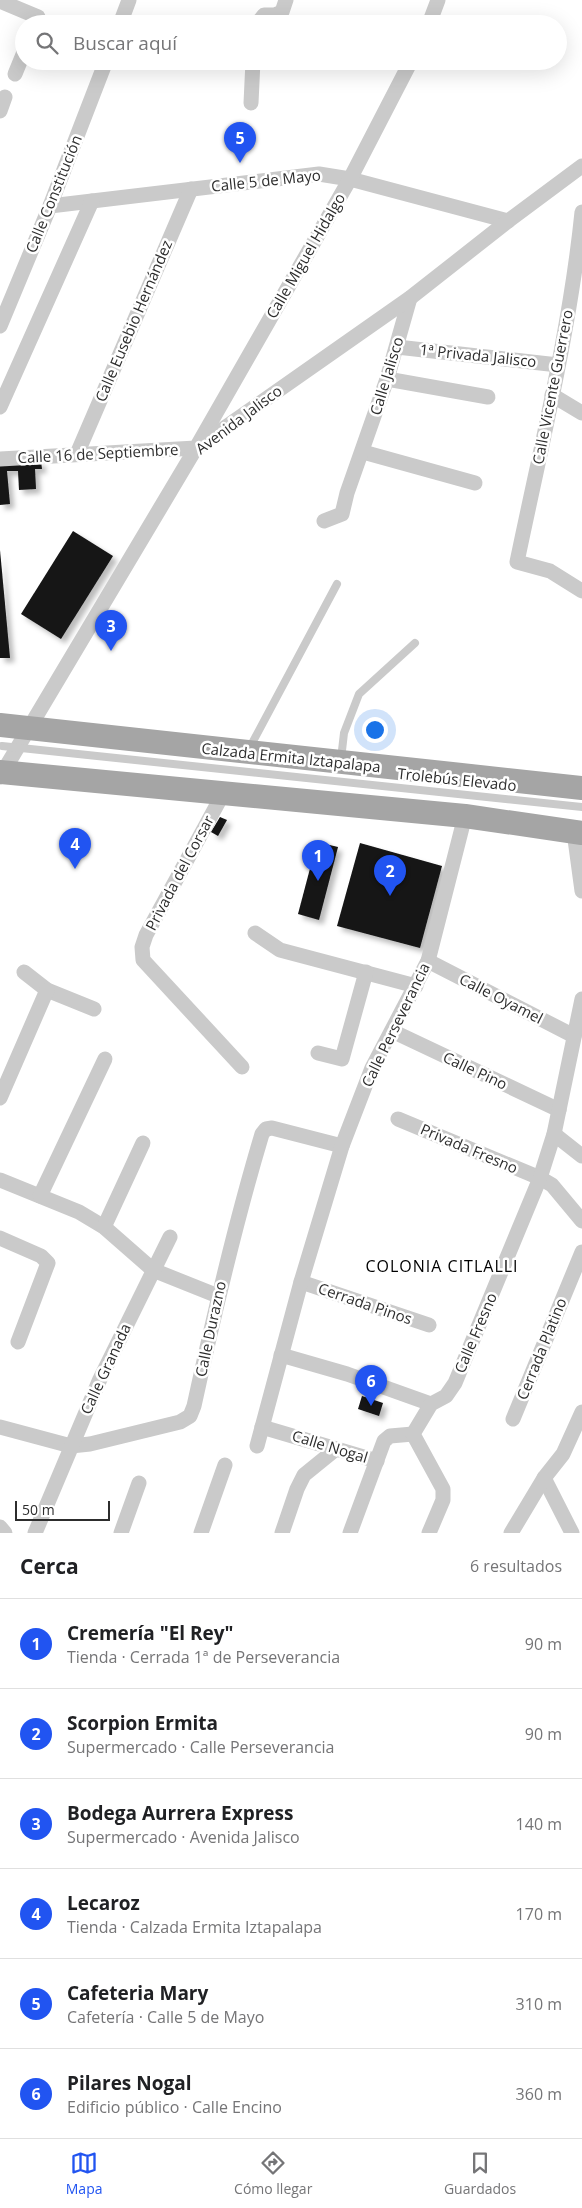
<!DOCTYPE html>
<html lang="es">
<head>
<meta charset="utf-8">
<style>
  body { margin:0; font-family:"Open Sans",sans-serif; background:#f6f6f6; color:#202124 }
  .scale { position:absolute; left:15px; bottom:12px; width:95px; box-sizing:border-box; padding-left:5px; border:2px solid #2d2d2d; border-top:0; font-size:14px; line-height:18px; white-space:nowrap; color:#2d2d2d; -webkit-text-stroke:4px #fff; paint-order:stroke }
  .you { position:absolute; left:374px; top:729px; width:18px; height:18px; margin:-12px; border:4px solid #fff; border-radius:50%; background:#1a73e8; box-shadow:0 0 0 8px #1a73e833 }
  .badge { display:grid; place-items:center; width:32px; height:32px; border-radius:50%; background:#2154f1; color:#fff; font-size:16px; font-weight:700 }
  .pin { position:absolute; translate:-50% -41px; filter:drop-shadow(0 1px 2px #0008) }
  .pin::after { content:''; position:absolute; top:26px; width:18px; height:15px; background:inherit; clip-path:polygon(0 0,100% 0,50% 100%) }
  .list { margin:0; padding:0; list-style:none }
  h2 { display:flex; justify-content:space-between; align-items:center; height:65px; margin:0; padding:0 20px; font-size:21px }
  h2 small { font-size:16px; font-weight:400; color:#757577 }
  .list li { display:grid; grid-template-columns:32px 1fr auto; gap:15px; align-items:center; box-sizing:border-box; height:90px; padding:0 20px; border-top:1px solid #e0e0e0 }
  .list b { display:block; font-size:19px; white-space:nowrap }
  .list p { margin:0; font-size:16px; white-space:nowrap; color:#757577 }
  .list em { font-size:16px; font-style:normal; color:#757577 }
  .icon { flex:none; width:28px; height:28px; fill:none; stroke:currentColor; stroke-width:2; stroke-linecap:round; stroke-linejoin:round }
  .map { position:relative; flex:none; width:582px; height:1533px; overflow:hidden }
  .search { position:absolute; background:#fff; box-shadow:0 5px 20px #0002; left:15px; right:15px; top:15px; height:55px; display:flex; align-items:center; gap:12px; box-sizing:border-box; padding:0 18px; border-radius:28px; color:#757577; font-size:19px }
  .sheet { height:605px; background:#fff }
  nav { display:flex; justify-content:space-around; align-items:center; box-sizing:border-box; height:70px; border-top:1px solid #e0e0e0; background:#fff; font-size:14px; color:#757577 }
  nav a { display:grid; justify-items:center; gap:2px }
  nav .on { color:#2154f1 }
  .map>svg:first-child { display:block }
  .building { fill:#141414; filter:url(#shadow) }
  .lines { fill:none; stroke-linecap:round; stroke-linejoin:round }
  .service { stroke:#cacaca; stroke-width:8 }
  .minor { stroke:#cacaca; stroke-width:15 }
  .primary { stroke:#a5a5a5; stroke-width:24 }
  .service-bridge { stroke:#cacaca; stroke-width:8 }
  .labels { text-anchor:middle; stroke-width:5; stroke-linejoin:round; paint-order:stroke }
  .street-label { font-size:15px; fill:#2d2d2d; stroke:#fff }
  .neighbourhood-label { font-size:16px; letter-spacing:1px; fill:#000; stroke:#fff }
</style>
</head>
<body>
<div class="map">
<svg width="582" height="1533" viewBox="0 0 582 1533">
  <defs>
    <filter id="shadow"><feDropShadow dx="4.5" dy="4.5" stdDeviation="2.5" flood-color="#0004"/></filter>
  </defs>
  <rect width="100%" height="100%" fill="#fff"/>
  <!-- building -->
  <g class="building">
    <polygon points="41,461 42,469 35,469 36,489 19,490 18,471 7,471 10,504 0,505 0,464"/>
    <polygon points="73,531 113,556 61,639 21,614"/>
    <polygon points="0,550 10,658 0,658"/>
    <polygon points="220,817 227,820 218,836 211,832"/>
    <polygon points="317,842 338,847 319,920 298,914"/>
    <polygon points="360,843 442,866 420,948 337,926"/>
    <polygon points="362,1396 383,1403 379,1416 358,1409"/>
  </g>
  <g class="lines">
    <!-- service -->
    <g class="service">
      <polyline points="249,749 337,584"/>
      <polyline points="341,759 344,733 359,694 415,643"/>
    </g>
    <!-- minor -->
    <g class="minor">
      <polyline points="0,1 38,17 35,24"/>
      <polyline points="120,24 129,0"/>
      <polyline points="257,24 264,15 275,15 282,12 286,0"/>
      <polyline points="429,24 438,0"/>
      <polyline points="15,74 24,52"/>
      <polyline points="251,103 253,61"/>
      <polyline points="0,111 5,97"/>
      <polyline points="50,206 319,174 350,179 508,221"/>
      <path d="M582 212C570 330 541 446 517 562L550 571 582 591"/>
      <polyline points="0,326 50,206 106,61"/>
      <polyline points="397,347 558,365"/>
      <polyline points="387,379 488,397"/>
      <polyline points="552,395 582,413"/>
      <polyline points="0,407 92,201"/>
      <polyline points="363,452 475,483"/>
      <polyline points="77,454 191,189"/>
      <polyline points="0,459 196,448 350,179 411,61"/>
      <polyline points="324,521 342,514 347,493 387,379 410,298"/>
      <polyline points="0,777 196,448 410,298 508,221 582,166"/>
      <polyline points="224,792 146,935 142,947 143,960 242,1067"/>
      <polyline points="574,832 582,891"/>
      <polyline points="255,933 280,950 416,986"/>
      <polyline points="428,961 574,1036"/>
      <polyline points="24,972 47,990 94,1009"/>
      <polyline points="392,1031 559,1110"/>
      <polyline points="318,1053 342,1059 366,972"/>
      <polyline points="0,1098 47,990"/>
      <polyline points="398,1119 540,1178 552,1185 582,1221"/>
      <polyline points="554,1134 582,1156"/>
      <polyline points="0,1180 79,1212 104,1227 153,1270 218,1296"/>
      <polyline points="40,1196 105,1059"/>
      <polyline points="104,1227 143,1143"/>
      <polyline points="0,1238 41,1256 48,1263 18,1342"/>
      <polyline points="301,1282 429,1325"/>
      <polyline points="281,1355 347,1374 431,1404"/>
      <polyline points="513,1419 582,1252"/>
      <path d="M0 1427 71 1446 90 1444 180 1422 190 1416 194 1406C214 1314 235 1224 262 1134L266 1129 272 1128 342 1146"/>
      <polyline points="262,1427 377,1461"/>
      <polyline points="257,1446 301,1282 342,1146 372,1068 428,961 465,816"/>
      <polyline points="544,1478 572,1533"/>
      <polyline points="0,1527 5,1533"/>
      <polyline points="35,1533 100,1379 170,1237"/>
      <polyline points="121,1533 139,1483"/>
      <polyline points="201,1533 225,1465"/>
      <polyline points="282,1533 297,1489 304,1475 336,1449"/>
      <polyline points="350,1533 384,1441 390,1436 413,1434"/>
      <polyline points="429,1533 443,1500 443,1489 413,1434 431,1404 446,1396 455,1383 540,1178 554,1134 582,999"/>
      <polyline points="511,1533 544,1478 563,1454 582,1412"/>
    </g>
    <!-- primary -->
    <g class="primary">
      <polyline points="0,725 582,788"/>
      <polyline points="0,772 465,816 582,833"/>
    </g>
    <!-- service-bridge -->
    <polyline class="service-bridge" points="2,746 582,807"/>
  </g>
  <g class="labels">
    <!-- street labels -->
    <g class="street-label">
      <text transform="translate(266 181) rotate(-6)" y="5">Calle 5 de Mayo</text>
      <text transform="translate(54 194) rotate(-68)" y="5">Calle Constitución</text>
      <text transform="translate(306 256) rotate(-60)" y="5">Calle Miguel Hidalgo</text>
      <text transform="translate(134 321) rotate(-67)" y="5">Calle Eusebio Hernández</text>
      <text transform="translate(478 356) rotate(6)" y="5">1ª Privada Jalisco</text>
      <text transform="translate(387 376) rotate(-73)" y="5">Calle Jalisco</text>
      <text transform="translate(553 387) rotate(-79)" y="5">Calle Vicente Guerrero</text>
      <text transform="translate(239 420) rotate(-37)" y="5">Avenida Jalisco</text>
      <text transform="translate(98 454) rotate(-3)" y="5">Calle 16 de Septiembre</text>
      <text transform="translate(291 758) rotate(6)" y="5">Calzada Ermita Iztapalapa</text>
      <text transform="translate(457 780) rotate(6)" y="5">Trolebús Elevado</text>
      <text transform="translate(180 873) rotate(-62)" y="5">Privada del Corsar</text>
      <text transform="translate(501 999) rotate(27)" y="5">Calle Oyamel</text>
      <text transform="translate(396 1025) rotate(-64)" y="5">Calle Perseverancia</text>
      <text transform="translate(475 1071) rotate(25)" y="5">Calle Pino</text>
      <text transform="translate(469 1149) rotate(23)" y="5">Privada Fresno</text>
      <text transform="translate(365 1304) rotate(19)" y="5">Cerrada Pinos</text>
      <text transform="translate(211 1329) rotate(-78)" y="5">Calle Durazno</text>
      <text transform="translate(476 1333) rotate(-67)" y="5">Calle Fresno</text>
      <text transform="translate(542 1349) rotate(-68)" y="5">Cerrada Platino</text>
      <text transform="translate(106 1369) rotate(-65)" y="5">Calle Granada</text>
      <text transform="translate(330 1447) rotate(17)" y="5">Calle Nogal</text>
    </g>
    <!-- neighbourhood labels -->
    <g class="neighbourhood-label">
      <text x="442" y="1272">COLONIA CITLALLI</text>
    </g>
  </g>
</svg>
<div class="scale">50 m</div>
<div class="you"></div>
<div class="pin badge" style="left:318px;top:881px">1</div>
<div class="pin badge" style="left:390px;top:896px">2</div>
<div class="pin badge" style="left:111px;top:651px">3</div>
<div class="pin badge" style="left:75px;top:869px">4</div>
<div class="pin badge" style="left:240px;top:163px">5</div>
<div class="pin badge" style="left:371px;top:1406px">6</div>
<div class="search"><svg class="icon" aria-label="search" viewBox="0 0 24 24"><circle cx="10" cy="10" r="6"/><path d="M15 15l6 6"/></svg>Buscar aquí</div>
</div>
<section class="sheet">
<h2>Cerca<small>6 resultados</small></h2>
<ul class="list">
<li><span class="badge">1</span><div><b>Cremería &quot;El Rey&quot;</b><p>Tienda · Cerrada 1ª de Perseverancia</p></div><em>90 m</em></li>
<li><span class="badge">2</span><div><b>Scorpion Ermita</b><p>Supermercado · Calle Perseverancia</p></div><em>90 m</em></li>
<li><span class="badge">3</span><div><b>Bodega Aurrera Express</b><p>Supermercado · Avenida Jalisco</p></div><em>140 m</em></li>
<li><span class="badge">4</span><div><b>Lecaroz</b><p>Tienda · Calzada Ermita Iztapalapa</p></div><em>170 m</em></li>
<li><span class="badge">5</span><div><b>Cafeteria Mary</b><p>Cafetería · Calle 5 de Mayo</p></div><em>310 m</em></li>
<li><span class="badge">6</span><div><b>Pilares Nogal</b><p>Edificio público · Calle Encino</p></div><em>360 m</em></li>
</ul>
</section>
<nav>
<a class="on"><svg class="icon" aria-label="map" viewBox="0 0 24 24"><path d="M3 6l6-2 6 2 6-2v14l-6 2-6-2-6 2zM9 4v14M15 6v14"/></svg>Mapa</a>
<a><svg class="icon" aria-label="directions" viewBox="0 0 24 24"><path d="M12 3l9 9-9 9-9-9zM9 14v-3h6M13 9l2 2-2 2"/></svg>Cómo llegar</a>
<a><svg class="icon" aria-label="saved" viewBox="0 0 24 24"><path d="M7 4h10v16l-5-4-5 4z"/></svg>Guardados</a>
</nav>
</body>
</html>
